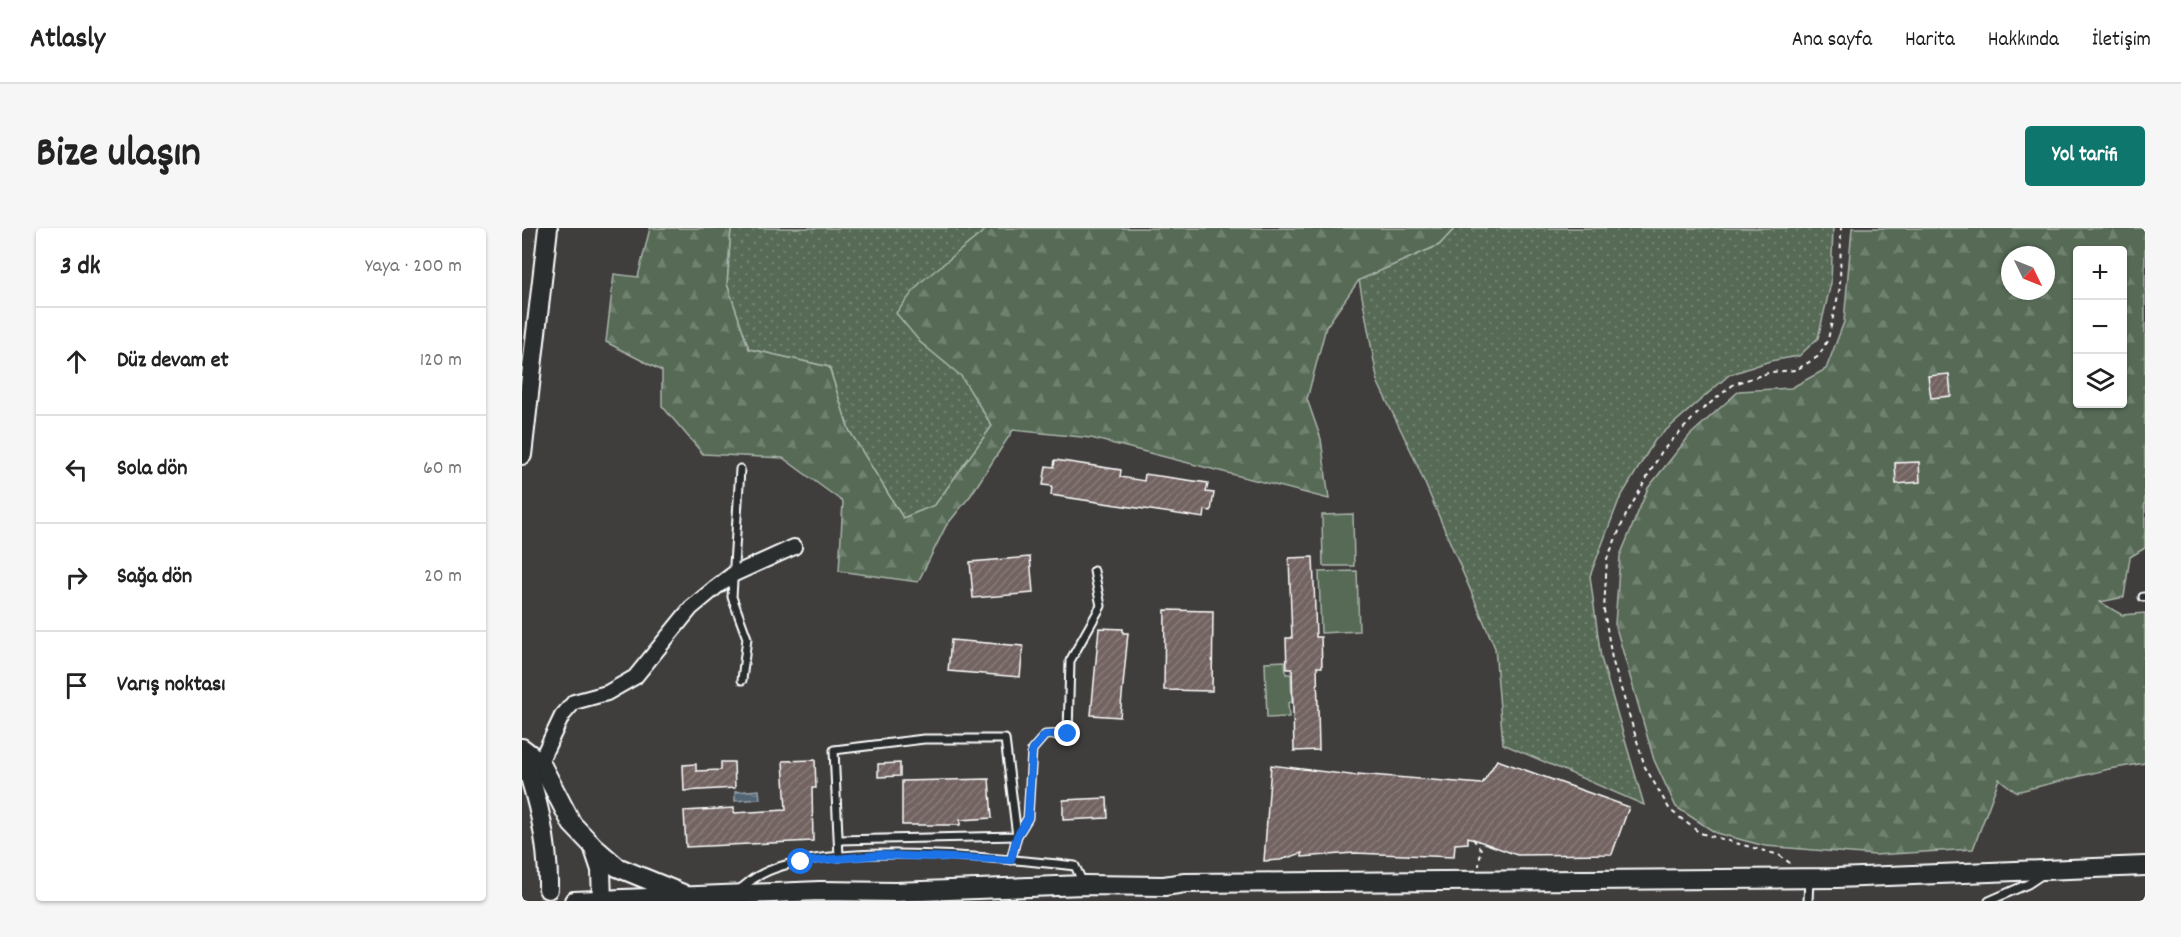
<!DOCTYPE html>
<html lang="tr">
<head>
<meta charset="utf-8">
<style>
  body { margin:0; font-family:Dekko,sans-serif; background:#f6f6f6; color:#222 }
  .controls { position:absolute; right:18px; top:18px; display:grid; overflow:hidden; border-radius:6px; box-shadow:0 2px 4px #0004 }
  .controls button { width:54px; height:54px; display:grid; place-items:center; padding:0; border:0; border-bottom:2px solid #e0e0e0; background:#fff; color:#222; font:30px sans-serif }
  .compass { position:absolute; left:1479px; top:18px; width:54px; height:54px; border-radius:50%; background:#fff; box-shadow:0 2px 4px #0004; rotate:133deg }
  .stop { position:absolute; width:18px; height:18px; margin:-14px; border:4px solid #1a73e8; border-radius:50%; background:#fff }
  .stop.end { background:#1a73e8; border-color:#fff; box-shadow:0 2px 6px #0008 }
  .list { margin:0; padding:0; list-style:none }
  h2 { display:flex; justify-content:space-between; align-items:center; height:78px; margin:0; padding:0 24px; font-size:26px }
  h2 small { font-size:20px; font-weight:400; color:#767676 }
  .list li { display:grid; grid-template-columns:39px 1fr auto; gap:18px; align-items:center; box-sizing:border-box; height:108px; padding:0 24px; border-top:2px solid #e0e0e0 }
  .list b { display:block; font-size:22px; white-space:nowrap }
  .list em { font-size:20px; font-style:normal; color:#767676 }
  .icon { flex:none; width:33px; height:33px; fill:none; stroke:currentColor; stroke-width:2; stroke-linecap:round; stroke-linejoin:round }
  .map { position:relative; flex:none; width:1623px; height:673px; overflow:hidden; border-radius:6px }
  header { display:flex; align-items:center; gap:36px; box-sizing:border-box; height:84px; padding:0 30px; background:#fff; border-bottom:2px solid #e0e0e0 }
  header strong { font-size:28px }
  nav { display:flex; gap:33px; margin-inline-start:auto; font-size:21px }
  .intro { display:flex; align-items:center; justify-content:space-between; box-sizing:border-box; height:144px; padding:0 36px }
  h1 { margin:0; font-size:42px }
  .button { padding:15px 27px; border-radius:6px; background:#0f766e; color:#fff; font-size:21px; font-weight:700 }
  main { display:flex; gap:36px; padding:0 36px }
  aside { flex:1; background:#fff; border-radius:6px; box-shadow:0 2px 4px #0004 }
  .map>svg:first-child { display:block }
  .grass { fill:url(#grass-dots); stroke:#aab5aa; stroke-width:1.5 }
  .forest { fill:url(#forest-firs); stroke:#aab5aa; stroke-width:1.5; fill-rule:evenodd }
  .garden { fill:#566b56; stroke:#aab5aa; stroke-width:1.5 }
  .water { fill:url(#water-waves); stroke:#97a3ac; stroke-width:1.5 }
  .building { fill:url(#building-hatch); stroke:#fff; stroke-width:1.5 }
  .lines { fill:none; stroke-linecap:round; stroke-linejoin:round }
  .secondary-tunnel { stroke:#5d5a5a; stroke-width:18; stroke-dasharray:18 9; stroke-linecap:butt }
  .lane-casing { stroke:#fff; stroke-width:11 }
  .street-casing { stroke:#fff; stroke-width:18 }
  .secondary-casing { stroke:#fff; stroke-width:22 }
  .path { stroke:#fff; stroke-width:2; stroke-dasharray:4.5 4.5; stroke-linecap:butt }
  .lane { stroke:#2a2d2e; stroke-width:7 }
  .street { stroke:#2a2d2e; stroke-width:14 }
  .secondary { stroke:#2a2d2e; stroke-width:18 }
  .route { stroke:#1a73e8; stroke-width:8 }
</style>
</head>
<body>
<header>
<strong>Atlasly</strong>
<nav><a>Ana sayfa</a><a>Harita</a><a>Hakkında</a><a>İletişim</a></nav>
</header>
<div class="intro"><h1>Bize ulaşın</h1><a class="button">Yol tarifi</a></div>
<main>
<aside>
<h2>3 dk<small>Yaya · 200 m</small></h2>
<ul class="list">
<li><svg class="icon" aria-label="ahead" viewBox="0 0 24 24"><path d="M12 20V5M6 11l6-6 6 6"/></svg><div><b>Düz devam et</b></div><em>120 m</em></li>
<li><svg class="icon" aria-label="left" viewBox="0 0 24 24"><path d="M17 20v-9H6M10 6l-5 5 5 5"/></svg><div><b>Sola dön</b></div><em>60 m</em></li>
<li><svg class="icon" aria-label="right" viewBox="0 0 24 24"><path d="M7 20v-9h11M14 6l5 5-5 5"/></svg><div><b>Sağa dön</b></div><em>20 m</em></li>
<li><svg class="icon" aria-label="arrive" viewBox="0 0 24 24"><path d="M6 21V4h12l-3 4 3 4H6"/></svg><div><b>Varış noktası</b></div></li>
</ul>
</aside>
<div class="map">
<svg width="1623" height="673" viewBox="0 0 1623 673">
  <defs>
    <pattern id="grass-dots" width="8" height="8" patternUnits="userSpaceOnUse" patternTransform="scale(1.5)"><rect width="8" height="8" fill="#566b56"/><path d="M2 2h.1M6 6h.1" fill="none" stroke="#6f816f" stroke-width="1.8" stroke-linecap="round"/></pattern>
    <pattern id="forest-firs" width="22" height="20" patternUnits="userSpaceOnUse" patternTransform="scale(1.5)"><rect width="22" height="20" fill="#566b56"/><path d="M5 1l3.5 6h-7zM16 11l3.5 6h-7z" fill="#6f816f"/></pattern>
    <pattern id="water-waves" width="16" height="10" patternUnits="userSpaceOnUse" patternTransform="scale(1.5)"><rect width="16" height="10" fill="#526575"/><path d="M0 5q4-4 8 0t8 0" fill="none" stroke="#6c7c8a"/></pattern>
    <pattern id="building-hatch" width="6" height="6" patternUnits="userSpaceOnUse" patternTransform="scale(1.5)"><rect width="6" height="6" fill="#726361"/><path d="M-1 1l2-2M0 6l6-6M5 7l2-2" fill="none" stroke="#877a79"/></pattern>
  </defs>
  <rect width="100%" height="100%" fill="#403d3d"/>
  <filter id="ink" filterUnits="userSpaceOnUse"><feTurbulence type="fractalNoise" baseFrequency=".0167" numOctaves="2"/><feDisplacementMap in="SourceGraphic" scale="12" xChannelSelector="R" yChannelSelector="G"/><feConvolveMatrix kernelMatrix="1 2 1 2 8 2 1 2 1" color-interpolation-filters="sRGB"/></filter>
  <g filter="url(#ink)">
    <!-- grass -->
    <g class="grass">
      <polygon points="209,0 466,0 447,16 398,114 440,148 470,198 413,277 381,290 327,202 307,139 227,121 205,56"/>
      <polygon points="933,0 1311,0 1309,55 1296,110 1277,128 1248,133 1207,147 1133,212 1097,272 1068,348 1079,430 1122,577 981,516 973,420 890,225 856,155 837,52 917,17"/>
    </g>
    <!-- forest -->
    <g class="forest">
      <polygon points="128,0 209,0 205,56 227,121 307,139 327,202 381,290 413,277 470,198 439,148 398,114 374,85 399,54 466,0 933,0 917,17 837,52 804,99 785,171 799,211 807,271 569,210 491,202 449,267 424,298 396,354 317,343 321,274 261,230 181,226 140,178 140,143 84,114 92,46 116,49"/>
      <path d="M1330 0H1623V320L1608 329 1602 369 1578 374 1600 387 1623 385V535L1587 541 1494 564 1477 551 1451 621 1353 627 1243 618 1194 605 1154 579 1132 532 1093 396 1098 328 1126 260 1168 207 1217 163 1269 160 1304 141 1322 94ZM1556 22H1600V176H1556ZM1488 27H1524V63H1488Z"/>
    </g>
    <!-- garden -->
    <g class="garden">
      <polygon points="831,286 832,338 801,338 800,287"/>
      <polygon points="835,343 837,403 799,405 797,344"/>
      <polygon points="763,433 764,446 769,446 770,474 766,475 767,489 745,490 743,434"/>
    </g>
    <!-- water -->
    <polygon class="water" points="237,562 238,571 213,573 213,564"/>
    <!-- building -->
    <g class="building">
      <polygon points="1427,146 1429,168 1409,170 1406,148"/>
      <polygon points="533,232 599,242 598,249 622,253 623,246 686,255 684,264 692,265 689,283 683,282 682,290 529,267 530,258 521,257 524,238 532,239"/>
      <polygon points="1397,234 1398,254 1374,256 1373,235"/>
      <polygon points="508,329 511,365 451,370 448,334"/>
      <polygon points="791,329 794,409 799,409 800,439 795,439 797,522 772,523 770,441 765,441 764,410 770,410 767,330"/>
      <polygon points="643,382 691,383 690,463 642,462"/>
      <polygon points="577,400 601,401 601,405 606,405 598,489 569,487"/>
      <polygon points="429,412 501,418 498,449 426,443"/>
      <polygon points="293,532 294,560 290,560 291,613 164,619 162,583 212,580 212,585 264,582 261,533"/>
      <polygon points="975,532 1107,579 1090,626 995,627 946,609 946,615 933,616 932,629 832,625 780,629 780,625 758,632 742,633 749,537 836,548 836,546 960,556"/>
      <polygon points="199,534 212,534 213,560 162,563 161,537 174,536 174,543 199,542"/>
      <polygon points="378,535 378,548 356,549 356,536"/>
      <polygon points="467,551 470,590 438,592 438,597 380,597 380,553"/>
      <polygon points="585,570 586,590 541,592 541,572"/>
    </g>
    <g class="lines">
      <!-- secondary-tunnel -->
      <polyline class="secondary-tunnel" points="26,673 26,661"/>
      <defs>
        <g id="lane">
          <polyline points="218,241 210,369 225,410 220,452"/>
          <polyline points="1621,369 1623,369"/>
          <polyline points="317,612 495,608 506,590 510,522 523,507 546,506 548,433 579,378 572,343"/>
          <polyline points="317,629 312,522 402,511 483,511 495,608 489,632"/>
          <path d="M218 661C224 657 230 651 236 648 299 611 479 630 553 638L561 655"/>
          <polyline points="1286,673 1287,652"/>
          <polyline points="1467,673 1506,656 1521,646"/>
        </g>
        <polyline id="street" points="18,534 40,488 52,474 85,465 113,449 169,380 193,360 210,347 272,319"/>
        <g id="secondary">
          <polyline points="0,227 26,0"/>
          <polyline points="0,520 18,534 50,596 72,619 95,639 161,666"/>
          <path d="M0 524C15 569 27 614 26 661"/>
          <polyline points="72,621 79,642 80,673"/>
          <polyline points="52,673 298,663 373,664 562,657 642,658 663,655 1314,650 1623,638"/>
        </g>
      </defs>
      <!-- lane casing -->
      <use href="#lane" class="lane-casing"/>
      <!-- street casing -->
      <use href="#street" class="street-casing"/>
      <!-- secondary casing -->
      <use href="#secondary" class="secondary-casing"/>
      <!-- path -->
      <g class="path">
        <polyline points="951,611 959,621 957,638"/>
        <polyline points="1268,635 1257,627 1178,605 1148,582 1123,539 1090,431 1082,382 1085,331 1104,287 1140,223 1176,185 1212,156 1249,144 1274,142 1297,128 1306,111 1318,59 1319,0"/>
      </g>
      <!-- lane -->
      <use href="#lane" class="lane"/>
      <!-- street -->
      <use href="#street" class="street"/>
      <!-- secondary -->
      <use href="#secondary" class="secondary"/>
    </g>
  </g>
  <g class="lines" filter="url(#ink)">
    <!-- route -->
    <polyline class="route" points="279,634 358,627 489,632 495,608 506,590 510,522 523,507 546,506"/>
  </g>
</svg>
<div class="controls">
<button>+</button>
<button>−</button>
<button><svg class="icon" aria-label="layers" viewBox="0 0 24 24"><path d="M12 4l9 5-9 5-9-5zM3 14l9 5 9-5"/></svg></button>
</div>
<svg class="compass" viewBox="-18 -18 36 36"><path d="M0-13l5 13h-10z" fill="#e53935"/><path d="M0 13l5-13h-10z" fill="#767676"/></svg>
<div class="stop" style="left:279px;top:634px"></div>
<div class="stop end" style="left:546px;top:506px"></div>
</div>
</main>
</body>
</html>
